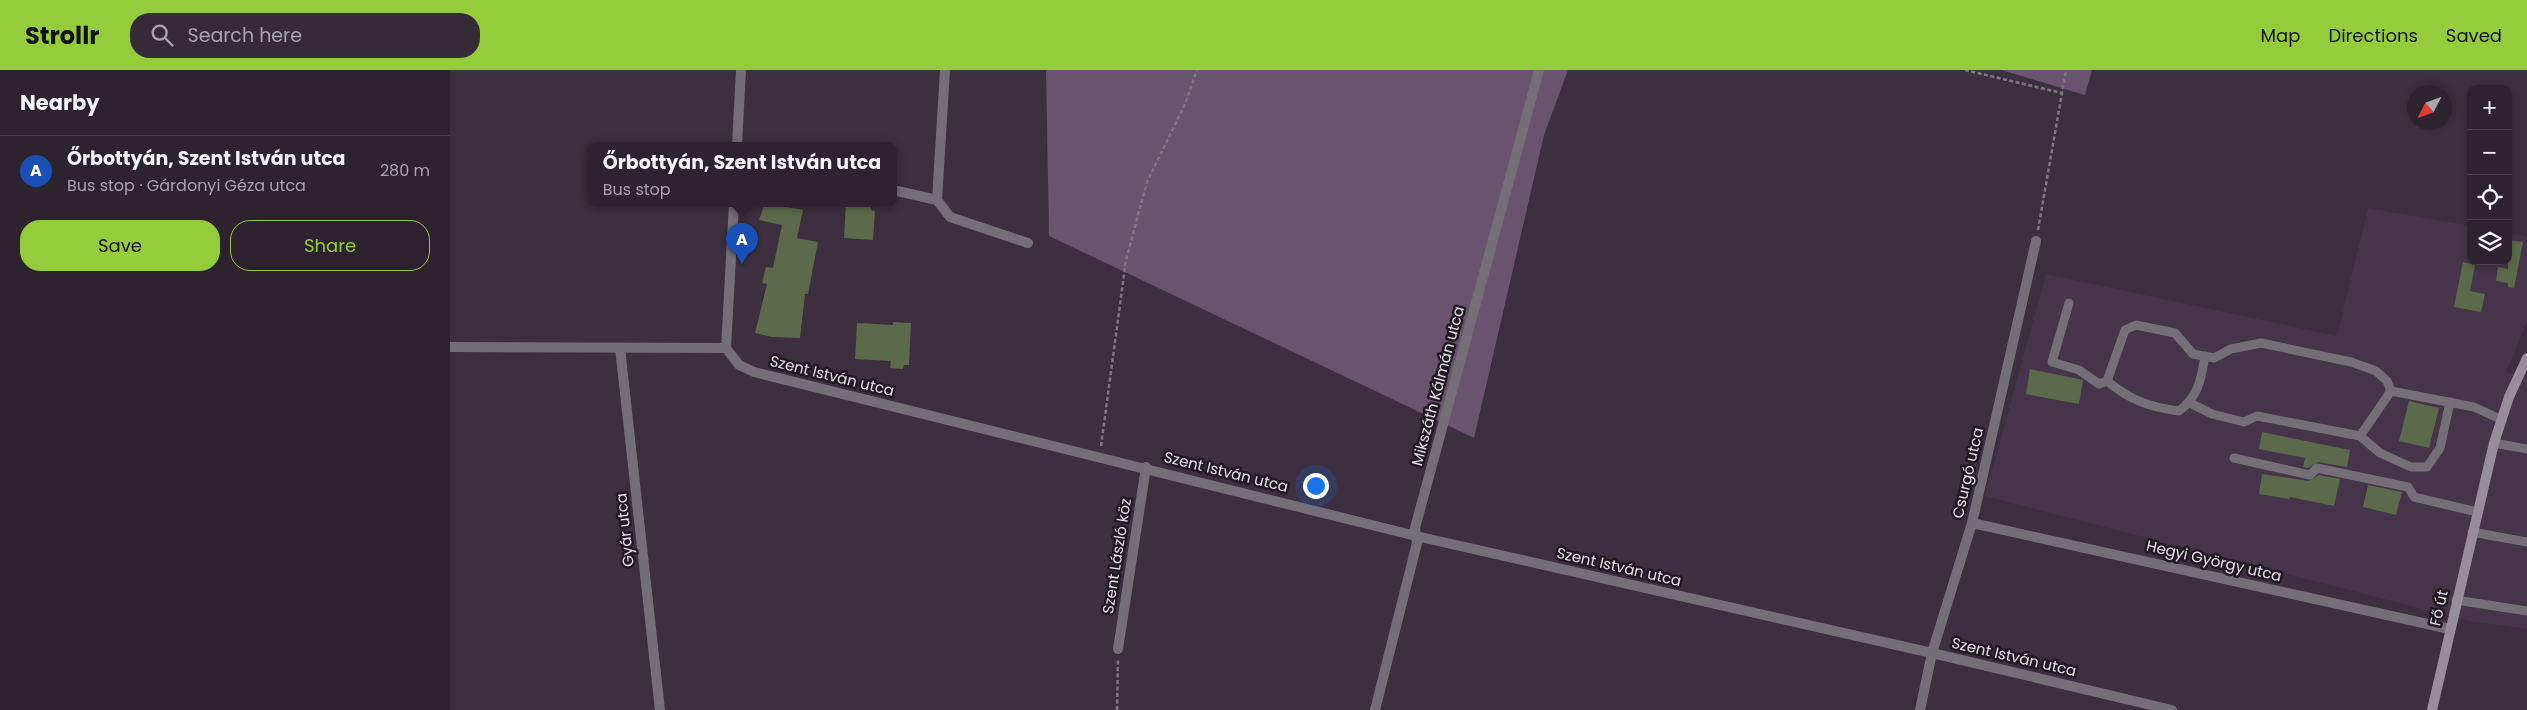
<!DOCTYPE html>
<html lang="en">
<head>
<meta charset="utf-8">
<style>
  body { margin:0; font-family:Poppins,sans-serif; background:#352b37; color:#f1f3f6 }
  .controls { position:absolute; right:15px; top:15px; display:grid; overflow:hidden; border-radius:10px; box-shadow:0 2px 8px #0003 }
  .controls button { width:45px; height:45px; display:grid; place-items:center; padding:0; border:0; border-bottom:1px solid #48404b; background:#2d232f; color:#f1f3f6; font:25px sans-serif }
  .compass { position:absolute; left:1957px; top:15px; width:45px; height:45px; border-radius:50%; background:#2d232f; box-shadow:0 2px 8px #0003; rotate:228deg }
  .you { position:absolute; left:865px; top:415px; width:18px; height:18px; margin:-12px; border:4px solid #fff; border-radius:50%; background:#1a73e8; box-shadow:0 0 0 8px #1a73e833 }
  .badge { display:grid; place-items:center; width:32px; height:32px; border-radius:50%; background:#94cc3c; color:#fff; font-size:16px; font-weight:700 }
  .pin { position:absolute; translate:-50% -41px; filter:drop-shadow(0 1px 2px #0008) }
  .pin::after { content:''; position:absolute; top:26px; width:18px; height:15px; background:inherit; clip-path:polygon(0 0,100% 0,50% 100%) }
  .popup { position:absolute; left:137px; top:72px; width:310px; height:65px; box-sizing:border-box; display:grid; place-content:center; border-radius:10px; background:#2d232f; filter:drop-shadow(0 1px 4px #0005); font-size:16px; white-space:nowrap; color:#a7a4aa }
  .popup b { font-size:19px; color:#f1f3f6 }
  .popup::after { content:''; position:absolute; left:50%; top:100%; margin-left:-10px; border:10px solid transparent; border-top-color:#2d232f }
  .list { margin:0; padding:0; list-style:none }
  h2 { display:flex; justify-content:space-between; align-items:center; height:65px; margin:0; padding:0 20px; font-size:21px }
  h2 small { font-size:16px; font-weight:400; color:#a7a4aa }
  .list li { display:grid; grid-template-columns:32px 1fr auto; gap:15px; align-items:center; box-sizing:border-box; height:70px; padding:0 20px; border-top:1px solid #48404b }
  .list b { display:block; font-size:19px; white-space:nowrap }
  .list p { margin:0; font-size:16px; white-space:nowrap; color:#a7a4aa }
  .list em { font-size:16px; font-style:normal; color:#a7a4aa }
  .actions { display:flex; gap:10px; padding:15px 20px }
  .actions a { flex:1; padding:11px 0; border:1px solid #94cc3c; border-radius:20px; text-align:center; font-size:18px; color:#94cc3c }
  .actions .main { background:#94cc3c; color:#111 }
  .icon { flex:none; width:28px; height:28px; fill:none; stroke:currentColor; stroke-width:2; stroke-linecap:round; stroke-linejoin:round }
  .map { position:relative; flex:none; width:2077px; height:640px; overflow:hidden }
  header { display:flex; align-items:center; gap:30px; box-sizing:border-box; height:70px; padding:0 25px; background:#94cc3c; color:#111 }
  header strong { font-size:24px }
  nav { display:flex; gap:28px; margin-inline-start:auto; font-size:18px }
  .search { width:350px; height:45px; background:#352b37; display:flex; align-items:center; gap:12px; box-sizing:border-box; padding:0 18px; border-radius:20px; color:#a7a4aa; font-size:19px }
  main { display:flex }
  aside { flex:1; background:#2d232f }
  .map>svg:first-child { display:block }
  .built { fill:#46344a }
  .green { fill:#69536e }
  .building { fill:#5b6a4a }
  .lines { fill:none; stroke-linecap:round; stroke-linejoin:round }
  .path { stroke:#817684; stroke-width:2.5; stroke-dasharray:4 2.5; stroke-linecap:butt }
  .service { stroke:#746e76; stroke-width:9 }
  .minor { stroke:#746e76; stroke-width:10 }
  .secondary { stroke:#988d9a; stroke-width:10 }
  .labels { text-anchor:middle; stroke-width:5; stroke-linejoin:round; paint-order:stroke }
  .street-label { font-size:15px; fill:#e6dee8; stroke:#201a21 }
</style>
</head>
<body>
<header>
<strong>Strollr</strong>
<div class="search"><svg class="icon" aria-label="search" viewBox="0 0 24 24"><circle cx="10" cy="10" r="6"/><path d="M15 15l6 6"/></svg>Search here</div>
<nav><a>Map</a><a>Directions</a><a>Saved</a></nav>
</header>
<main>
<aside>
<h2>Nearby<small></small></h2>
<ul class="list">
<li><span class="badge" style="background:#1a4fb4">A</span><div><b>Őrbottyán, Szent István utca</b><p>Bus stop · Gárdonyi Géza utca</p></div><em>280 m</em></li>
</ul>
<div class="actions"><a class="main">Save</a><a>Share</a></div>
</aside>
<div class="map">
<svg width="2077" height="640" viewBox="0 0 2077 640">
  <rect width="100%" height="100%" fill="#3c2f3f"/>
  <!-- built -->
  <polygon class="built" points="1918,138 2021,156 2021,191 2058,191 2058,163 2077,166 2077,252 2056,302 2077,307 2077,559 2019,551 1535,426 1596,204 1887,266"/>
  <!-- green -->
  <g class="green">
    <polygon points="596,0 1118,0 1094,65 1024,368 599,166"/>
    <polygon points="1551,0 1642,0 1635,25"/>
  </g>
  <!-- building -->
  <g class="building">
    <polygon points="315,133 332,133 331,136 353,140 347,168 368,172 358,224 355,224 350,268 322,267 305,263 317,214 312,213 316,197 323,198 332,155 309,150"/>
    <polygon points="396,133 421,133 421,140 425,141 423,170 394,168"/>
    <polygon points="2058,170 2073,172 2064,218 2058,217 2058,213 2046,211 2048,197 2058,199"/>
    <polygon points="2013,192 2025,195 2020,221 2035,224 2031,242 2004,237"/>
    <polygon points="443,252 461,253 459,295 454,295 453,299 440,298 441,291 405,289 407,253 443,255"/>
    <polygon points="1580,299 1633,310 1629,334 1576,324"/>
    <polygon points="1959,331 1989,338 1979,378 1949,371"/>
    <polygon points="1812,362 1900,380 1897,397 1868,392 1858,398 1853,397 1855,388 1809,379"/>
    <polygon points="1812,404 1859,411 1869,405 1890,409 1884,436 1840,427 1839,429 1809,424"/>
    <polygon points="1918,415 1952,422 1946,445 1913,437"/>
  </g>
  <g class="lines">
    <!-- path -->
    <g class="path">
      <polyline points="1515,0 1612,23"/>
      <polyline points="1588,160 1616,0"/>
      <polyline points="651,376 676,190 697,112 735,34 747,0"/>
      <polyline points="667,640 668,590"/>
    </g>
    <!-- service -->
    <g class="service">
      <polyline points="1619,233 1602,292 1629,300 1649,314 1657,311 1675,260 1686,255 1725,263 1743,284 1764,288 1781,279 1811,273 1901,292 1926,301 1937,311 1941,321 2024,337 2050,349"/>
      <path d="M1657 311C1680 330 1699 337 1729 341 1749 326 1751 309 1755 286"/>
      <polyline points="1740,333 1762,344 1794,352 1807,346 1910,366 1930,383 1961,397 1977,397 1990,378 2000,332"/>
      <polyline points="1910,366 1941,321"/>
      <polyline points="2044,373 2077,379"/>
      <polyline points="1784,388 1860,405 1867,398 1958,417 1964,427 2027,442"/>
      <polyline points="2022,462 2077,472"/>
      <polyline points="2006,530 2077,541"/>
    </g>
    <!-- minor -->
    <g class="minor">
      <polyline points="287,75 291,0"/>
      <polyline points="443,120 487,130 495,0"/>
      <polyline points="487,130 500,147 578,173"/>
      <polyline points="0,277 276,278"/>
      <polyline points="170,278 210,640"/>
      <polyline points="276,278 289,295 304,302 966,466 1482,583 1722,640"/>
      <polyline points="276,278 284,133"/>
      <polyline points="1522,453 2000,559"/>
      <polyline points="668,579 696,397"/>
      <polyline points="925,640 967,473 965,458 1089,0"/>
      <polyline points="1470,640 1482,583 1522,453 1586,171"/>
    </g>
    <!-- secondary -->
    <polyline class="secondary" points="1982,640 2044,373 2059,327 2077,288"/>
  </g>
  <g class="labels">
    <!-- street labels -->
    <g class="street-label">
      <text transform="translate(382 306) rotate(14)" y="5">Szent István utca</text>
      <text transform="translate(988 316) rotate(-75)" y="5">Mikszáth Kálmán utca</text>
      <text transform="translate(776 402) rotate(14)" y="5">Szent István utca</text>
      <text transform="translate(1518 403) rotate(-77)" y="5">Csurgó utca</text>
      <text transform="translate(175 460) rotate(-96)" y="5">Gyár utca</text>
      <text transform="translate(667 486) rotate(-81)" y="5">Szent László köz</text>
      <text transform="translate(1764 491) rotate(13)" y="5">Hegyi György utca</text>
      <text transform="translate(1169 497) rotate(13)" y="5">Szent István utca</text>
      <text transform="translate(1989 538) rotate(-77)" y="5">Fő út</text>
      <text transform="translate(1564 587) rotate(13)" y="5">Szent István utca</text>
    </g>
  </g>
</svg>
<div class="controls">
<button>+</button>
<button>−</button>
<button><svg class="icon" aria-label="locate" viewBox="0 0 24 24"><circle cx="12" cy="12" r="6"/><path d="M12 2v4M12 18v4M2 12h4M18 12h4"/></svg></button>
<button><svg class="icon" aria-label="layers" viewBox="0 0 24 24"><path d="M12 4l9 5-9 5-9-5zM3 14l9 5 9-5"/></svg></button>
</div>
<svg class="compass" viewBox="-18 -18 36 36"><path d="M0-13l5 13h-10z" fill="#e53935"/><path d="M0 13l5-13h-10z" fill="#a7a4aa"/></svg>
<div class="you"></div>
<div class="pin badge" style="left:292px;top:194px;background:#1a4fb4">A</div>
<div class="popup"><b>Őrbottyán, Szent István utca</b>Bus stop</div>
</div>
</main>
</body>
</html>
